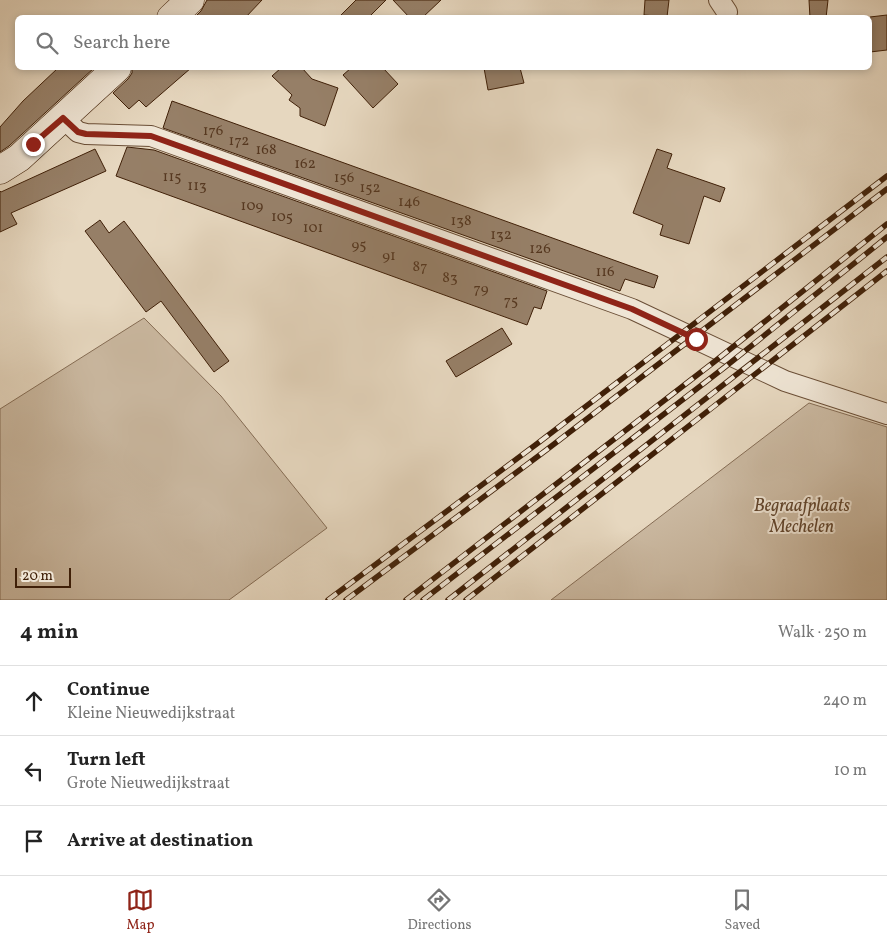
<!DOCTYPE html>
<html lang="en">
<head>
<meta charset="utf-8">
<style>
  body { margin:0; font-family:Vollkorn,serif; background:#f2f2f2; color:#222 }
  .scale { position:absolute; left:15px; bottom:12px; width:56px; box-sizing:border-box; padding-left:5px; border:2px solid #402008; border-top:0; font-size:14px; line-height:18px; white-space:nowrap; color:#402008; -webkit-text-stroke:4px #efe5d5; paint-order:stroke }
  .stop { position:absolute; width:15px; height:15px; margin:-11px; border:4px solid #8f2418; border-radius:50%; background:#fff }
  .stop.end { background:#8f2418; border-color:#fff; box-shadow:0 1px 5px #0008 }
  .list { margin:0; padding:0; list-style:none }
  h2 { display:flex; justify-content:space-between; align-items:center; height:65px; margin:0; padding:0 20px; font-size:21px }
  h2 small { font-size:16px; font-weight:400; color:#767676 }
  .list li { display:grid; grid-template-columns:32px 1fr auto; gap:15px; align-items:center; box-sizing:border-box; height:70px; padding:0 20px; border-top:1px solid #e0e0e0 }
  .list b { display:block; font-size:19px; white-space:nowrap }
  .list p { margin:0; font-size:16px; white-space:nowrap; color:#767676 }
  .list em { font-size:16px; font-style:normal; color:#767676 }
  .icon { flex:none; width:28px; height:28px; fill:none; stroke:currentColor; stroke-width:2; stroke-linecap:round; stroke-linejoin:round }
  .map { position:relative; flex:none; width:887px; height:600px; overflow:hidden }
  .search { position:absolute; background:#fff; box-shadow:0 2px 8px #0003; left:15px; right:15px; top:15px; height:55px; display:flex; align-items:center; gap:12px; box-sizing:border-box; padding:0 18px; border-radius:8px; color:#767676; font-size:19px }
  .sheet { height:275px; background:#fff }
  nav { display:flex; justify-content:space-around; align-items:center; box-sizing:border-box; height:70px; border-top:1px solid #e0e0e0; background:#fff; font-size:14px; color:#767676 }
  nav a { display:grid; justify-items:center; gap:2px }
  nav .on { color:#8f2418 }
  .map>svg:first-child { display:block }
  .green { fill:#cab8a0; stroke:#856c54 }
  .building { fill:#967f67; stroke:#402008 }
  .lines { fill:none; stroke-linecap:round; stroke-linejoin:round }
  .street-casing { stroke:#6a4e36; stroke-width:22 }
  .secondary-casing { stroke:#402008; stroke-width:29 }
  .street { stroke:#efe5d5; stroke-width:20 }
  .secondary { stroke:#efe5d5; stroke-width:28 }
  .rail-casing { stroke:#402008; stroke-width:5.5 }
  .rail { stroke:#efe5d5; stroke-width:4; stroke-dasharray:11; stroke-linecap:butt }
  .route { stroke:#8f2418; stroke-width:6 }
  .labels { text-anchor:middle; stroke-width:4; stroke-linejoin:round; paint-order:stroke }
  .number-label { font-size:15px; fill:#563820 }
  .park-label { font-size:18px; font-style:italic; fill:#62462e; stroke:#efe5d5 }
</style>
</head>
<body>
<div class="map">
<svg width="887" height="600" viewBox="0 0 887 600">
  <rect width="100%" height="100%" fill="#e6d7bf"/>
  <filter id="stains"><feTurbulence type="fractalNoise" baseFrequency=".004" numOctaves="4"/><feColorMatrix values="0 0 0 0 .2 0 0 0 0 .09 0 0 0 0 .02 0 0 0 .5 -.17"/></filter>
  <radialGradient id="worn" r=".72"><stop offset=".6" stop-color="#630" stop-opacity="0"/><stop offset="1" stop-color="#630" stop-opacity=".3"/></radialGradient>
  <!-- green -->
  <g class="green">
    <polygon points="144,318 221,396 327,528 229,600 0,600 0,409"/>
    <polygon points="809,403 887,427 887,600 551,600"/>
  </g>
  <!-- building -->
  <g class="building">
    <polygon points="207,0 262,0 245,18 194,18 201,11"/>
    <polygon points="356,0 386,0 368,18 338,18"/>
    <polygon points="393,0 441,0 422,18 410,18"/>
    <polygon points="645,0 669,0 667,17 644,15"/>
    <polygon points="809,0 828,0 826,18 810,18"/>
    <polygon points="887,15 887,50 870,52 870,17"/>
    <polygon points="58,68 94,68 9,146 0,152 0,127 23,101"/>
    <polygon points="132,68 191,68 146,107 139,100 129,109 113,93 128,79 132,73"/>
    <polygon points="281,68 302,68 312,79 338,88 325,126 300,116 300,108 289,100 292,95 272,76"/>
    <polygon points="351,68 383,68 398,84 373,108 343,75"/>
    <polygon points="484,68 520,68 524,83 488,90"/>
    <polygon points="172,101 658,276 654,288 625,279 620,291 163,128"/>
    <polygon points="127,147 154,150 547,291 541,309 534,307 527,325 116,176"/>
    <polygon points="95,149 106,171 11,213 17,224 0,232 0,191 1,192"/>
    <polygon points="657,149 672,154 667,168 725,188 720,202 704,196 689,244 660,235 663,225 633,213"/>
    <polygon points="100,220 109,233 124,221 229,361 214,372 161,301 146,312 85,231"/>
    <polygon points="502,328 512,344 456,377 446,361"/>
  </g>
  <g class="lines">
    <defs>
      <g id="street">
        <polyline points="719,0 727,12"/>
        <polyline points="63,118 78,132 86,134 151,136 632,309 785,381 887,414"/>
      </g>
      <g id="secondary">
        <polyline points="171,18 190,0"/>
        <polyline points="0,170 19,158 117,68"/>
      </g>
    </defs>
    <!-- street casing -->
    <use href="#street" class="street-casing"/>
    <!-- secondary casing -->
    <use href="#secondary" class="secondary-casing"/>
    <!-- street -->
    <use href="#street" class="street"/>
    <!-- secondary -->
    <use href="#secondary" class="secondary"/>
    <defs>
      <g id="rail">
        <polyline points="328,600 538,443 887,176"/>
        <polyline points="346,600 545,451 887,189"/>
        <polyline points="406,600 714,362 887,224"/>
        <polyline points="423,600 725,367 887,237"/>
        <polyline points="448,600 887,257"/>
        <polyline points="466,600 887,271"/>
      </g>
    </defs>
    <!-- rail casing -->
    <use href="#rail" class="rail-casing"/>
    <!-- rail -->
    <use href="#rail" class="rail"/>
  </g>
  <g class="lines">
    <!-- route -->
    <polyline class="route" points="33,144 63,118 78,132 86,134 151,136 632,309 696,339"/>
  </g>
  <g class="labels">
    <!-- number labels -->
    <g class="number-label">
      <text x="213" y="135">176</text>
      <text x="239" y="145">172</text>
      <text x="266" y="154">168</text>
      <text x="305" y="168">162</text>
      <text x="172" y="181">115</text>
      <text x="344" y="182">156</text>
      <text x="197" y="190">113</text>
      <text x="370" y="192">152</text>
      <text x="409" y="206">146</text>
      <text x="252" y="210">109</text>
      <text x="282" y="221">105</text>
      <text x="461" y="225">138</text>
      <text x="313" y="232">101</text>
      <text x="501" y="239">132</text>
      <text x="359" y="249">95</text>
      <text x="540" y="253">126</text>
      <text x="389" y="260">91</text>
      <text x="420" y="271">87</text>
      <text x="605" y="276">116</text>
      <text x="450" y="282">83</text>
      <text x="481" y="293">79</text>
      <text x="511" y="305">75</text>
    </g>
    <!-- park labels -->
    <g class="park-label">
      <text x="802" y="511">Begraafplaats<tspan x="802" dy="21">Mechelen</tspan></text>
    </g>
  </g>
  <rect width="100%" height="100%" filter="url(#stains)"/>
  <rect width="100%" height="100%" fill="url(#worn)"/>
</svg>
<div class="scale">20 m</div>
<div class="stop" style="left:696px;top:339px"></div>
<div class="stop end" style="left:33px;top:144px"></div>
<div class="search"><svg class="icon" aria-label="search" viewBox="0 0 24 24"><circle cx="10" cy="10" r="6"/><path d="M15 15l6 6"/></svg>Search here</div>
</div>
<section class="sheet">
<h2>4 min<small>Walk · 250 m</small></h2>
<ul class="list">
<li><svg class="icon" aria-label="ahead" viewBox="0 0 24 24"><path d="M12 20V5M6 11l6-6 6 6"/></svg><div><b>Continue</b><p>Kleine Nieuwedijkstraat</p></div><em>240 m</em></li>
<li><svg class="icon" aria-label="left" viewBox="0 0 24 24"><path d="M17 20v-9H6M10 6l-5 5 5 5"/></svg><div><b>Turn left</b><p>Grote Nieuwedijkstraat</p></div><em>10 m</em></li>
<li><svg class="icon" aria-label="arrive" viewBox="0 0 24 24"><path d="M6 21V4h12l-3 4 3 4H6"/></svg><div><b>Arrive at destination</b></div></li>
</ul>
</section>
<nav>
<a class="on"><svg class="icon" aria-label="map" viewBox="0 0 24 24"><path d="M3 6l6-2 6 2 6-2v14l-6 2-6-2-6 2zM9 4v14M15 6v14"/></svg>Map</a>
<a><svg class="icon" aria-label="directions" viewBox="0 0 24 24"><path d="M12 3l9 9-9 9-9-9zM9 14v-3h6M13 9l2 2-2 2"/></svg>Directions</a>
<a><svg class="icon" aria-label="saved" viewBox="0 0 24 24"><path d="M7 4h10v16l-5-4-5 4z"/></svg>Saved</a>
</nav>
</body>
</html>
